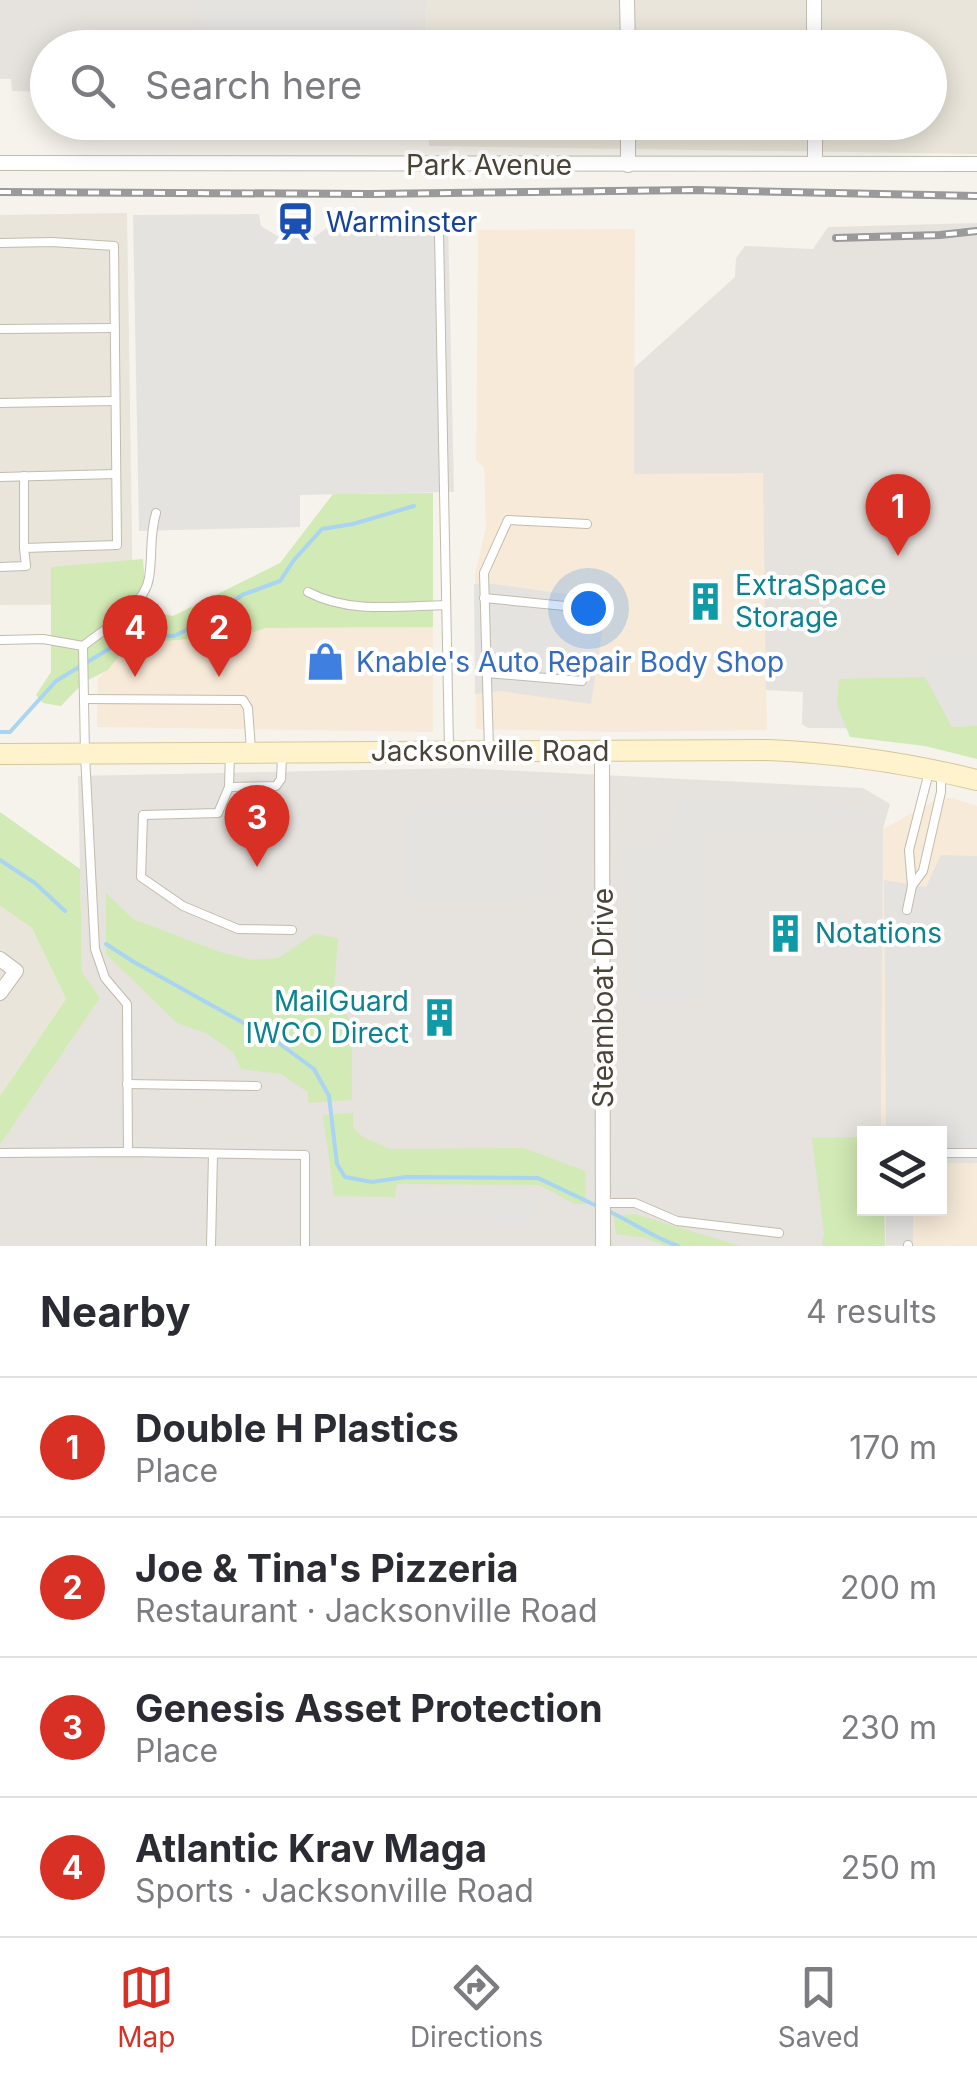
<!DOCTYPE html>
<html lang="en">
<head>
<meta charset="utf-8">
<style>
  body { margin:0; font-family:Inter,sans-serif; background:#f7f7f7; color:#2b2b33 }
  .controls { position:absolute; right:30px; bottom:30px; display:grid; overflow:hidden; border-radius:0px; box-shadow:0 5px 25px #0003 }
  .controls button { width:90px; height:90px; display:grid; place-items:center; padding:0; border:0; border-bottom:2px solid #e1e1e2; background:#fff; color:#2b2b33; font:50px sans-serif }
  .you { position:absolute; left:588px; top:608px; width:35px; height:35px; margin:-25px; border:8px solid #fff; border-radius:50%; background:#1a73e8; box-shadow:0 0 0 15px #1a73e833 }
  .badge { display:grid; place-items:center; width:65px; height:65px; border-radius:50%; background:#d93025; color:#fff; font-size:32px; font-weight:700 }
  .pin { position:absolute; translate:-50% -82px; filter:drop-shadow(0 2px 5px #0008) }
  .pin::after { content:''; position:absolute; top:52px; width:35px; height:30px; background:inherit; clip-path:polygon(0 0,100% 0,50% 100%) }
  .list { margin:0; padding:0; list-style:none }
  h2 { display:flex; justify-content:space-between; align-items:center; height:130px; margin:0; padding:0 40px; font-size:42px }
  h2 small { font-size:32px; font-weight:400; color:#7c7c81 }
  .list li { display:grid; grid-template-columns:65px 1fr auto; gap:30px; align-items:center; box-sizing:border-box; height:140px; padding:0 40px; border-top:2px solid #e1e1e2 }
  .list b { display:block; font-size:38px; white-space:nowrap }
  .list p { margin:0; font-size:32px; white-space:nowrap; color:#7c7c81 }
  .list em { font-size:32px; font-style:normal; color:#7c7c81 }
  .icon { flex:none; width:55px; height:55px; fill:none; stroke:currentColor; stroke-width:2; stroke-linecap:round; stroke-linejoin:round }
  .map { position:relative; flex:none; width:977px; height:1246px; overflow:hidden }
  .search { position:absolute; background:#fff; box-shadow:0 5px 25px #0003; left:30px; right:30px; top:30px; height:110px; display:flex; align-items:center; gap:25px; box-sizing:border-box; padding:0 35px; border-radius:55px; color:#7c7c81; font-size:38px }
  .sheet { height:690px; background:#fff }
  nav { display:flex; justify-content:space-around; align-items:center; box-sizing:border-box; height:140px; border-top:2px solid #e1e1e2; background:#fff; font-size:28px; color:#7c7c81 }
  nav a { display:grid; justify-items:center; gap:5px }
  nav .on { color:#d93025 }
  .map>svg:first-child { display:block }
  .residential { fill:#eae5da }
  .commercial { fill:#f7ead8 }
  .industrial { fill:#e6e2dd }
  .green { fill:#d2eab5 }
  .parking { fill:#e5e3e0 }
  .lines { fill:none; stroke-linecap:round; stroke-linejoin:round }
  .stream { stroke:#a9d4f2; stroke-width:4 }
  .service-casing { stroke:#c2bbae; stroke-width:10 }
  .minor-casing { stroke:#c2bbae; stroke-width:16 }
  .secondary-casing { stroke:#d6c79b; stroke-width:22 }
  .service { stroke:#fff; stroke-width:8 }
  .minor { stroke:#fff; stroke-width:14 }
  .secondary { stroke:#fff3cd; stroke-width:20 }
  .rail-casing { stroke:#9a9a9a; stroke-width:8 }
  .rail { stroke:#fff; stroke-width:4; stroke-dasharray:11; stroke-linecap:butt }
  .labels { text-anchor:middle; stroke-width:8; stroke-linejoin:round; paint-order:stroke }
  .street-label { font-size:28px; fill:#4b4439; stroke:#fff }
  .transit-label { font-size:28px; fill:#164399; stroke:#fff; text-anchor:start }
  .culture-label { font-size:28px; fill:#0d838f; stroke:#fff; text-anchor:start }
  .shop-label { font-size:28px; fill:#366cbe; stroke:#fff; text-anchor:start }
</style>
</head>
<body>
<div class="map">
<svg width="977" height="1246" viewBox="0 0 977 1246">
  <rect width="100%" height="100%" fill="#f6f3ec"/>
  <!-- residential -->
  <g class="residential">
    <polygon points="427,0 977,0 977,154 429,146 428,122 930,122 930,48 426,48"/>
    <polygon points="127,213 133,604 0,605 0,215"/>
    <polygon points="0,906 32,928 66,999 0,1096"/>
  </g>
  <!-- commercial -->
  <g class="commercial">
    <polygon points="635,229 634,473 763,472 767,730 616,732 476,729 475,575 486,527 484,468 476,460 478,230"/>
    <polygon points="433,627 433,732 97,727 98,679 121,653 150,642 245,635 266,628"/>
    <polygon points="940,798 952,798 977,806 977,1246 885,1246 884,1209 940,1208 940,1134 881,1134 883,829"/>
  </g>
  <!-- industrial -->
  <g class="industrial">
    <polygon points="0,0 427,0 426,47 48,48 47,92 12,91 11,79 0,79"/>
    <polygon points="977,223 977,729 808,728 802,724 803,692 766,690 763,473 634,474 634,368 735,277 736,258 745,246 813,249 828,227"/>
    <polygon points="462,768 863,788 890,804 883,829 881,1133 864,1134 864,1208 884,1209 885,1246 0,1246 0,1145 100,998 82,972 78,776"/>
  </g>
  <!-- green -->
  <g class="green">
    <polygon points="433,493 433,627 266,628 245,635 150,642 121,653 108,670 84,682 61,706 43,703 36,695 51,672 51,567 143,559 147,610 173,616 280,563 333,494"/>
    <polygon points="925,677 952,726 977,726 977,759 925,746 850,737 837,705 839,679"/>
    <polygon points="0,812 80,869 82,972 100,998 0,1145 0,1096 66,999 32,928 0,906"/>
    <polygon points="106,893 133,919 220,952 252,960 278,958 314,934 338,938 334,988 352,1027 352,1100 308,1103 308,1092 281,1074 241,1069 233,1052 206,1033 177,1023 106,954"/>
    <polygon points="353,1113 353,1128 363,1137 391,1149 524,1148 585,1171 586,1204 575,1204 539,1185 397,1184 395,1197 334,1196 323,1115"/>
    <polygon points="864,1137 864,1208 884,1209 885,1246 822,1246 824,1233 812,1138"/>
    <polygon points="635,1214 740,1246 666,1246 645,1238 616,1234 614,1216"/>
  </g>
  <!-- parking -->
  <g class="parking">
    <polygon points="143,0 402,0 402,47 197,47 198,1"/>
    <polygon points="259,214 261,226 279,237 312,239 328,227 329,215 448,216 454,492 300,495 300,527 139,531 133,215"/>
    <polygon points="474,584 494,584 607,600 591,704 500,691 475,694"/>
    <polygon points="977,651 977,726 952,727 925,677 924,652"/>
    <polygon points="819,796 822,807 881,812 876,830 703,831 706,998 634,999 634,895 621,872 621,843 657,846 677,811 677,798"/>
    <polygon points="408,805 556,805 557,900 408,902"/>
    <polygon points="941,855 977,856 977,1163 940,1163 940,1134 886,1133 884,880 926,887"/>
    <polygon points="395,1197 534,1197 534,1223 495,1223 494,1229 395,1229"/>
    <polygon points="886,1209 913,1209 913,1246 886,1245"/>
  </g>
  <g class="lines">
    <!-- stream -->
    <g class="stream">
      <polyline points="0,732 10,732 56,681 132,635 174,636 205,621 242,595 280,581 294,560 322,529 353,524 414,506"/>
      <polyline points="0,860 35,883 65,911"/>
      <polyline points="106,944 134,962 276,1041 314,1069 329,1096 337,1164 345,1177 372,1182 406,1177 538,1178 597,1206"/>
      <path d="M606 1210C631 1221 652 1237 678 1246"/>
    </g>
    <defs>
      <g id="service">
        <polyline points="439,232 449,748"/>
        <polyline points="0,243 52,242 114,246 117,545 24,548 26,566 0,567"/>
        <polyline points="0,329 115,328"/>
        <polyline points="0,403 115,401"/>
        <polyline points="24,476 24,548"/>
        <polyline points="0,477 116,474"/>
        <path d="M308 592C349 614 401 606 446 605"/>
        <polyline points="484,598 565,606"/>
        <polyline points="0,640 43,639 83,646 85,755 95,949 105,978 127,1004 128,1152"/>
        <path d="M83 646C104 629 145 606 149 578 153 554 149 537 156 513"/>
        <polyline points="487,673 582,681"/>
        <polyline points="84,699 243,700 248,708 251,750"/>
        <polyline points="489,750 484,573 508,520 587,524"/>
        <polyline points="230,753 229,787 218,813 143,815 141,877 183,906 238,929 292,930"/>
        <polyline points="229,787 276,786 281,779 282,757"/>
        <polyline points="912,886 923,871 941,792 941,776"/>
        <polyline points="907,910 912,886 909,850 929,772"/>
        <polyline points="127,1084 257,1086"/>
        <polyline points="0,1153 128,1152 305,1155 305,1246"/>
        <polyline points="940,1153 977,1153"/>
        <polyline points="603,1203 635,1203 677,1221 779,1233"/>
        <polyline points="211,1246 213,1154"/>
        <polyline points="908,1246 908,1245"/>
      </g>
      <g id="minor">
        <polyline points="627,0 628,48"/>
        <polyline points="814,0 814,48"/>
        <polyline points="628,122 628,165"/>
        <polyline points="815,122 815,163"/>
        <polyline points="0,163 977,164"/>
        <polyline points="602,751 603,1246"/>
        <polyline points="0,959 16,971 0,993"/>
      </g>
      <path id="secondary" d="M0 754 768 750C839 753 908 763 977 780"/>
    </defs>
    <!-- service casing -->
    <use href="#service" class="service-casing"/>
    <!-- minor casing -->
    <use href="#minor" class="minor-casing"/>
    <!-- secondary casing -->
    <use href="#secondary" class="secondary-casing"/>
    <!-- service -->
    <use href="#service" class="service"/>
    <!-- minor -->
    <use href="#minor" class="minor"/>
    <!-- secondary -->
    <use href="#secondary" class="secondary"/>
    <defs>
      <g id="rail">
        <polyline points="0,192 370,194 695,190 977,196"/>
        <polyline points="836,238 940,235 977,231"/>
      </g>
    </defs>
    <!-- rail casing -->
    <use href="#rail" class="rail-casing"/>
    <!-- rail -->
    <use href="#rail" class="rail"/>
  </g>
  <!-- icons -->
  <defs>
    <symbol id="station-bare" viewBox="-9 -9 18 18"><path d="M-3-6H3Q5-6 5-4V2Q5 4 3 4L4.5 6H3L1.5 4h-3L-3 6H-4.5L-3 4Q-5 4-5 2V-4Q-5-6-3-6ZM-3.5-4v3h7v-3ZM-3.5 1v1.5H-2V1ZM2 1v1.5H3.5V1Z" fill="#1a4fb4" stroke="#fff" stroke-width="2.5" paint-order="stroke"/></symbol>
    <symbol id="building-bare" viewBox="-9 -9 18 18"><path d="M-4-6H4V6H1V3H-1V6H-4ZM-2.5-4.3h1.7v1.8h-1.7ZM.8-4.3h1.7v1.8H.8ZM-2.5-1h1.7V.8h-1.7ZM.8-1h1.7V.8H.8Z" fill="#0f9aa8" stroke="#fff" stroke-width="2.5" paint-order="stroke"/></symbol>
    <symbol id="shop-bare" viewBox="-9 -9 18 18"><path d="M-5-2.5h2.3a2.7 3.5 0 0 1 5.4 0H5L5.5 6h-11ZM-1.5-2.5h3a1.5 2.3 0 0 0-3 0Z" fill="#3f7fe0" stroke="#fff" stroke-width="2.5" paint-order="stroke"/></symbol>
  </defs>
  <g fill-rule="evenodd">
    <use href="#station-bare" x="268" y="194" width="55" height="55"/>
    <use href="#building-bare" x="678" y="574" width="55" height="55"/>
    <use href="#shop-bare" x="298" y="634" width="55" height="55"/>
    <use href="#building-bare" x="758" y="906" width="55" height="55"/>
    <use href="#building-bare" x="412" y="990" width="55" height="55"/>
  </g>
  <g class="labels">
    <!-- street labels -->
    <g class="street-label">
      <text x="489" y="175">Park Avenue</text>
      <text x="490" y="761">Jacksonville Road</text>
      <text transform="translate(603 998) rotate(-90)" y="10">Steamboat Drive</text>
    </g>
    <!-- transit labels -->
    <g class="transit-label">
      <text x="326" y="232">Warminster</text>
    </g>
    <!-- culture labels -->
    <g class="culture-label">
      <text x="735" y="595">ExtraSpace<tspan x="735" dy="32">Storage</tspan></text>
      <text x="815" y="943">Notations</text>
      <text x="409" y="1011" text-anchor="end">MailGuard<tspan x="409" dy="32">IWCO Direct</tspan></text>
    </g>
    <!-- shop labels -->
    <g class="shop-label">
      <text x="356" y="672">Knable's Auto Repair Body Shop</text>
    </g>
  </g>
</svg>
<div class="controls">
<button><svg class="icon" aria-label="layers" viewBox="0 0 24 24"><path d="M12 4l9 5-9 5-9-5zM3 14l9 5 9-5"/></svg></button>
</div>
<div class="you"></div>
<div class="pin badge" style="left:898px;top:556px">1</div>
<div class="pin badge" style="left:219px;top:677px">2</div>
<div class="pin badge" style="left:257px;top:867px">3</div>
<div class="pin badge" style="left:135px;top:677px">4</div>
<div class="search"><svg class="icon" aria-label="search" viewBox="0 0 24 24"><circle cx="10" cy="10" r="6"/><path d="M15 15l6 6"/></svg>Search here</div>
</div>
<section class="sheet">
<h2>Nearby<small>4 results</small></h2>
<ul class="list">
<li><span class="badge">1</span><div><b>Double H Plastics</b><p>Place</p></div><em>170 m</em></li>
<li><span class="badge">2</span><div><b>Joe &amp; Tina's Pizzeria</b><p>Restaurant · Jacksonville Road</p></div><em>200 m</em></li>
<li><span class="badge">3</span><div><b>Genesis Asset Protection</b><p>Place</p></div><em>230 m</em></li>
<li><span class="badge">4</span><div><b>Atlantic Krav Maga</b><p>Sports · Jacksonville Road</p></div><em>250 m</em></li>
</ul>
</section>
<nav>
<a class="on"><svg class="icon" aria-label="map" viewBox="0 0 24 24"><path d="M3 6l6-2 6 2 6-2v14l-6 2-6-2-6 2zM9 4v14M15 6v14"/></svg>Map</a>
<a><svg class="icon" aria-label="directions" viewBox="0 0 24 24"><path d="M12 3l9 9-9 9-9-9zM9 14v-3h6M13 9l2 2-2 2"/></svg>Directions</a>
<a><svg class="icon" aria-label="saved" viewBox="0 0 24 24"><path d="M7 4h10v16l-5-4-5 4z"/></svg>Saved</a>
</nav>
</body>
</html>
